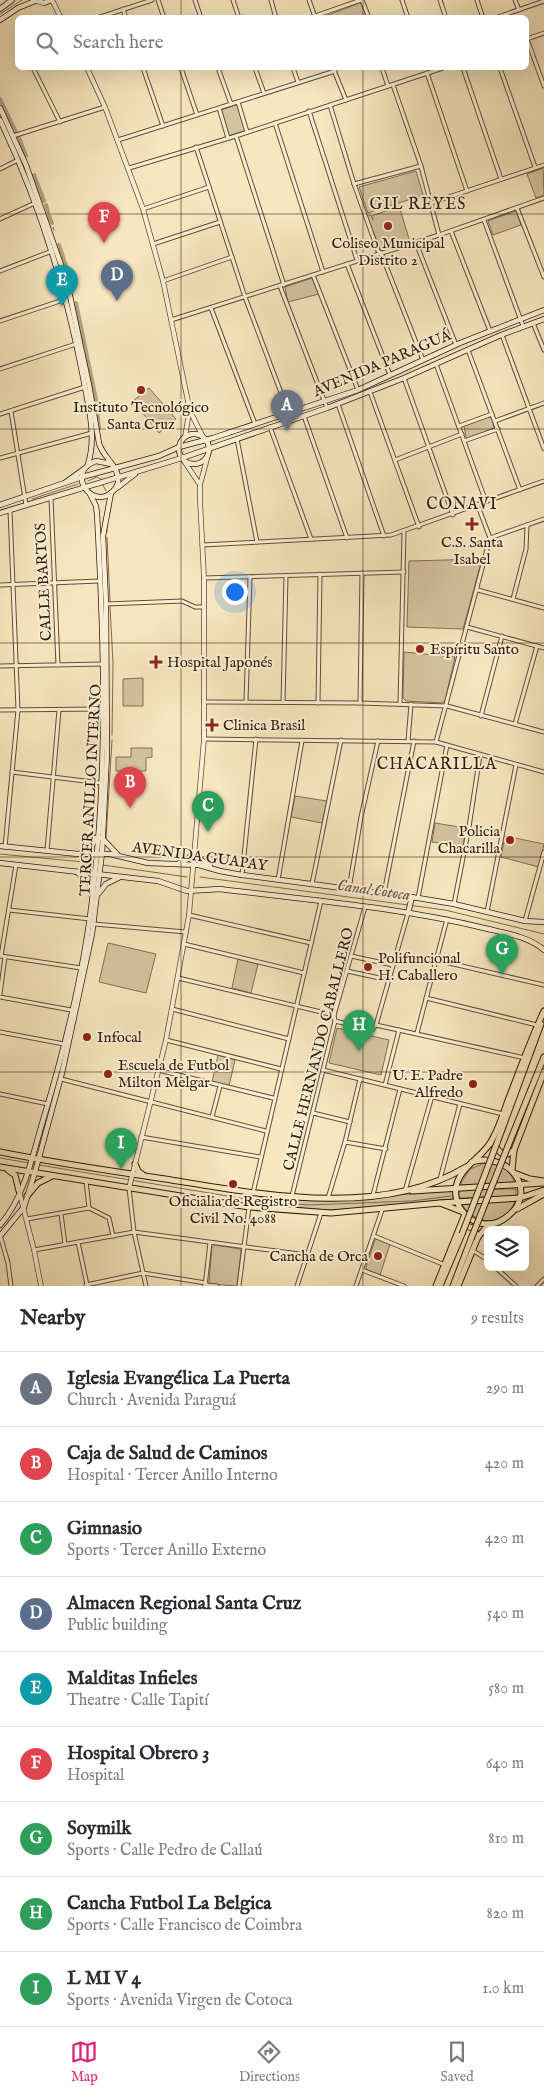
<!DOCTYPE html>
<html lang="en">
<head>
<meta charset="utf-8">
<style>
  body { margin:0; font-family:"IM FELL English",serif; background:#f7f7f7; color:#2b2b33 }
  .controls { position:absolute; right:15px; bottom:15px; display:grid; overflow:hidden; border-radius:8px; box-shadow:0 5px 20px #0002 }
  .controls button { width:45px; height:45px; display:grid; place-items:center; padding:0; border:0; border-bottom:1px solid #e1e1e2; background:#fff; color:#2b2b33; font:25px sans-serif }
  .you { position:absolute; left:234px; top:591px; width:18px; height:18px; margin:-12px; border:4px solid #fff; border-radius:50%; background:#1a73e8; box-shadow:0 0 0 8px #1a73e833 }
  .badge { display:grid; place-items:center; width:32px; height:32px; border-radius:50%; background:#db2777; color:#fff; font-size:16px; font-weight:700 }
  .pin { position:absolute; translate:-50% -41px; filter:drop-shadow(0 1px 2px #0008) }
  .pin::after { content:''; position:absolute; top:26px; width:18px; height:15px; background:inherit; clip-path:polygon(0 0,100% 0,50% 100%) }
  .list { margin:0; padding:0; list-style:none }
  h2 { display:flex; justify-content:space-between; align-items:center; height:65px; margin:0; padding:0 20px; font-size:21px }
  h2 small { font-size:16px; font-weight:400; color:#7c7c81 }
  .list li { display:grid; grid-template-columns:32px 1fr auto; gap:15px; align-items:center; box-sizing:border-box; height:75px; padding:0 20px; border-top:1px solid #e1e1e2 }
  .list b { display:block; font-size:19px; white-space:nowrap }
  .list p { margin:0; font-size:16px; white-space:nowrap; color:#7c7c81 }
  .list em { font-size:16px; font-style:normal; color:#7c7c81 }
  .icon { flex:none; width:28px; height:28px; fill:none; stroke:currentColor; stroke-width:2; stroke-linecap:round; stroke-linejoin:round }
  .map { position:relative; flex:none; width:544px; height:1286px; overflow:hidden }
  .search { position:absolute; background:#fff; box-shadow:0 5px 20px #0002; left:15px; right:15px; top:15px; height:55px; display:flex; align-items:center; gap:12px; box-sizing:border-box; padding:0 18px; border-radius:8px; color:#7c7c81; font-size:19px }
  .sheet { height:740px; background:#fff }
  nav { display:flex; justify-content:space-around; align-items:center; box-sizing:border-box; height:70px; border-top:1px solid #e1e1e2; background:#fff; font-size:14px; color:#7c7c81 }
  nav a { display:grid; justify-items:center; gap:2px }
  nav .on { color:#db2777 }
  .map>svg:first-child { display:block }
  .green { fill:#d5c39f; stroke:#826f54 }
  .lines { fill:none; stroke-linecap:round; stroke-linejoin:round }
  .stream { stroke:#7e6b51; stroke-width:1 }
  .canal { stroke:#b3a181; stroke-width:4 }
  .minor-casing { stroke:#604e37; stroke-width:5 }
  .tertiary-casing { stroke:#604e37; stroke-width:5.5 }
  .secondary-casing { stroke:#2e1b0a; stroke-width:6 }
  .primary-casing { stroke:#2e1b0a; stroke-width:7 }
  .trunk-casing { stroke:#2e1b0a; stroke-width:7 }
  .minor { stroke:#faefd5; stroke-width:3 }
  .tertiary { stroke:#faefd5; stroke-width:4 }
  .secondary { stroke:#faefd5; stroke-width:4.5 }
  .primary { stroke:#f7e6be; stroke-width:5 }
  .trunk { stroke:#f7e6be; stroke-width:5 }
  .trunk-bridge-casing { stroke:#2e1b0a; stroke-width:7; stroke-linecap:butt }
  .trunk-bridge { stroke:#f7e6be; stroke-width:5 }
  .grid { fill:none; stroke:#2e1b0a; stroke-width:1; stroke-opacity:0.55 }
  .poi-dot { fill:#8f2418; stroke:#faefd5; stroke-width:2 }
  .labels { text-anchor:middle; stroke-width:4; stroke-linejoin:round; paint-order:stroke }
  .poi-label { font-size:15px; fill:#2e1b0a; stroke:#faefd5; text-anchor:start }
  .street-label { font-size:15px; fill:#2e1b0a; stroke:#faefd5 }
  .neighbourhood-label { font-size:16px; letter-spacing:1px; fill:#2e1b0a; stroke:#faefd5 }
  .water-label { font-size:16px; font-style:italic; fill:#63513a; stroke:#faefd5 }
</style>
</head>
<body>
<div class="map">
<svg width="544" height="1286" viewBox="0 0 544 1286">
  <rect width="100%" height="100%" fill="#f7e6be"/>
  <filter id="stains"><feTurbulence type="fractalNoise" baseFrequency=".004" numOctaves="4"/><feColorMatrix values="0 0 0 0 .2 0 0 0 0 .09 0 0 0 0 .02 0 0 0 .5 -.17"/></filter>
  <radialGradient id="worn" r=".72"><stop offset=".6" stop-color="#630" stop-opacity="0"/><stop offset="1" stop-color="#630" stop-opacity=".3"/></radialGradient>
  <!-- green -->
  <g class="green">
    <polygon points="360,3 362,4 367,17 320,18"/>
    <polygon points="236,105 238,106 245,128 244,131 228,136 221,110"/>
    <polygon points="543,168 544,195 536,198 527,174"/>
    <polygon points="416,171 423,195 368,213 359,187"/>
    <polygon points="399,206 410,242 381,251 367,216 371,215 373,220 372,216"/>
    <polygon points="516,211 521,225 493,235 488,221"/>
    <polygon points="312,278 319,294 288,302 285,287"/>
    <polygon points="149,388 176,419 159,433 133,401"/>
    <polygon points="488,417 492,418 494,428 468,438 466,437 464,426"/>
    <polygon points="482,559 463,629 407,627 409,561"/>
    <polygon points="404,652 455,657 445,701 442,703 406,701 403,698"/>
    <polygon points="143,678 143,706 123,706 123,679"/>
    <polygon points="131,748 152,748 152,757 146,758 146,771 116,771 116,757 131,757"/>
    <polygon points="295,796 327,801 322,823 291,817"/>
    <polygon points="435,823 466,828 463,847 432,842"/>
    <polygon points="505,836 544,844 539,867 501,857"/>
    <polygon points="108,943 156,954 146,993 99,982"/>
    <polygon points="238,959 258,964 251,993 232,988"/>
    <polygon points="337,1028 389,1040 381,1075 329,1063"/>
    <polygon points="218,1055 235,1060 229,1086 212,1082"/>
    <path d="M485 1163C500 1164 510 1169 515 1184L460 1185 470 1169Z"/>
    <polygon points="459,1189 516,1189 516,1196 459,1198"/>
    <polygon points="453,1190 453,1199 374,1208 326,1210 258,1204 259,1197 332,1201"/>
    <path d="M515 1201C505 1229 476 1225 461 1204Z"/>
    <polygon points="377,1239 390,1244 380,1275 367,1270 366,1267 375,1240"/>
    <polygon points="215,1245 240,1249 241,1251 237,1286 211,1284 209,1282 212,1247"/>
  </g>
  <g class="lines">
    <!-- stream -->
    <g class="stream">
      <polyline points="0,14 22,0"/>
      <polyline points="53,227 54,230"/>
      <polyline points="88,481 97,477 101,479"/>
      <polyline points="103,485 106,491"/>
      <polyline points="32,499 78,484"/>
      <polyline points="109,517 111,507"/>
      <polyline points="107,532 107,526"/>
      <polyline points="107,537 110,601"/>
      <polyline points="110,606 113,663 112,735"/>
      <polyline points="106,839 112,740"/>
      <polyline points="0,854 94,863"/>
      <polyline points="103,865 187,877"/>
      <polyline points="200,877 445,910 544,934"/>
      <polyline points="0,1158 29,1163"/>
      <polyline points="33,1164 258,1201 309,1205 412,1201 451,1196"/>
    </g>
    <!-- canal -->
    <g class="canal">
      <polyline points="0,99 16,132"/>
      <polyline points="19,138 26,156"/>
      <polyline points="34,175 44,201"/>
      <polyline points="46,205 48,212"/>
      <polyline points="49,216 52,223"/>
      <polyline points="59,245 70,278"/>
      <polyline points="71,283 72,288"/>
      <polyline points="76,303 96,400 99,428"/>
    </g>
    <defs>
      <g id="minor">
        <polyline points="158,0 164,18"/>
        <polyline points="195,0 201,18"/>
        <polyline points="233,0 239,18"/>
        <polyline points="271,0 276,18"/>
        <polyline points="309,0 315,17"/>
        <polyline points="362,0 369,18"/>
        <polyline points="402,0 408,18"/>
        <polyline points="440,0 446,18"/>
        <polyline points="477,0 483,18"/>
        <polyline points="515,0 519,10"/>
        <polyline points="123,9 126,18"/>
        <polyline points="315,16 361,0"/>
        <polyline points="97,18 152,0"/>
        <polyline points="495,18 544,1"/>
        <polyline points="527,39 544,86"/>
        <polyline points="527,39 544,33"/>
        <polyline points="33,68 60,122"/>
        <polyline points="143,68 163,126"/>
        <polyline points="181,68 197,115"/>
        <polyline points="218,68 231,104"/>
        <polyline points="255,68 264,93"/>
        <polyline points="293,68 298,82"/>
        <polyline points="333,68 346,100"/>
        <polyline points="382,68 388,86"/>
        <polyline points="463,68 501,179"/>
        <polyline points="500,68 535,167"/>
        <polyline points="427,73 467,191"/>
        <polyline points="393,85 421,166 439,235"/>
        <polyline points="238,102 247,132"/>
        <polyline points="330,105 354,184 378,251 381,253 423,360"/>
        <polyline points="219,108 228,138"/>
        <polyline points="309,111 357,260"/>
        <polyline points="275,123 323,272"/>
        <polyline points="13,136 105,107"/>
        <polyline points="236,136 284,285"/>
        <polyline points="118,140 335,71"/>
        <polyline points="196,147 245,297 289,414"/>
        <polyline points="129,168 236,136 443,68"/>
        <polyline points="0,169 18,160"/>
        <polyline points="354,184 421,166"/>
        <polyline points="431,203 544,165"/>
        <polyline points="517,208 544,277"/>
        <polyline points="143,209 209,187"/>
        <polyline points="0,219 35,203"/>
        <polyline points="484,220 523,326"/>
        <polyline points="451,231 490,331"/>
        <polyline points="414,243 418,248 456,345"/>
        <polyline points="153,244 220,222"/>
        <polyline points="347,264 390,375"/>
        <polyline points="0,271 52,251"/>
        <polyline points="313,275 358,390"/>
        <polyline points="163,281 232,257"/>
        <polyline points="280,286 327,408"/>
        <polyline points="211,308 255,424"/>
        <polyline points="171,320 439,235 544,198"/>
        <polyline points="0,321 66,299"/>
        <polyline points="533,323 544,350"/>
        <polyline points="502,335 544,449"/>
        <polyline points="468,350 520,490"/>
        <polyline points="436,364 486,502"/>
        <polyline points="0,369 76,344"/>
        <polyline points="404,378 453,515"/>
        <polyline points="370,392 419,527"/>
        <polyline points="338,404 384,536"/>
        <polyline points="11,411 26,505"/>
        <polyline points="0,414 85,387"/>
        <polyline points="304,416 347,538"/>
        <polyline points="495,421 544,403"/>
        <polyline points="459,426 492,414"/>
        <polyline points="270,427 311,539"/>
        <polyline points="237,439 257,542"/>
        <polyline points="464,441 498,429"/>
        <polyline points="0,458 92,433"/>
        <polyline points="395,460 462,434"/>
        <polyline points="51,498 58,665"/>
        <polyline points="490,538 544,519"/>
        <polyline points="202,545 391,535 544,481"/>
        <polyline points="204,578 404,572"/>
        <polyline points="0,585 100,581"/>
        <polyline points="478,590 544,608"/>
        <polyline points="513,599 526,549 527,525"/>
        <polyline points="106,604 182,601 195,607 204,607"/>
        <polyline points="467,627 544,648"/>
        <polyline points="0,666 103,664"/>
        <polyline points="246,701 250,577"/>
        <polyline points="204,702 360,703 447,706 544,732"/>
        <polyline points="283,702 286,576"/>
        <polyline points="318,703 320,574"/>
        <polyline points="360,703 362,573"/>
        <polyline points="400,704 404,532"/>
        <polyline points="0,710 103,709"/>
        <polyline points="481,716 502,636"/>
        <polyline points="515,724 537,646"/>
        <polyline points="204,739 436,742 544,772"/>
        <polyline points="408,741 411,704"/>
        <polyline points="436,742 490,538 478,506"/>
        <polyline points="12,772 101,783"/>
        <polyline points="5,847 18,710 10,510"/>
        <polyline points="47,851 59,710"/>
        <polyline points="242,875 256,739"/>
        <polyline points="278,880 302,741"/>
        <polyline points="312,884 341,740"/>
        <polyline points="349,889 361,817 378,741"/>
        <polyline points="384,893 414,741"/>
        <polyline points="418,898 447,745"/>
        <polyline points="454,904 469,827 480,755"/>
        <polyline points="9,910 90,919"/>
        <polyline points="487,912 516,765"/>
        <polyline points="189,915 311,943"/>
        <polyline points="525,921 544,852"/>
        <polyline points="94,924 186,932"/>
        <polyline points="184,944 304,973"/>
        <polyline points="1,956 16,865"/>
        <polyline points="1,956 81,968"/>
        <polyline points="351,956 393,965"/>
        <polyline points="436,960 544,985"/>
        <polyline points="347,971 389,980"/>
        <polyline points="178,978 334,1015"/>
        <polyline points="0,994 5,957"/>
        <polyline points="0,997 71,1010"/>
        <polyline points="426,998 537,1025"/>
        <polyline points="172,1009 289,1039"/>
        <polyline points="335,1021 372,1030 376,1025 525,1058"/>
        <polyline points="376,1025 408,913"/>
        <polyline points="0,1032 64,1044"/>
        <polyline points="417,1033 447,919"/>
        <polyline points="166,1040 281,1069"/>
        <polyline points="158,1070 273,1098"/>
        <polyline points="323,1070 503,1114"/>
        <polyline points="61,1079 266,1131"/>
        <polyline points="385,1085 399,1030"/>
        <polyline points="0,1094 48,1104"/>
        <polyline points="313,1113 350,1122"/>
        <polyline points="212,1117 220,1086"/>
        <polyline points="141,1137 260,1157"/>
        <polyline points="345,1142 386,1149"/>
        <polyline points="440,1179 460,1104"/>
        <polyline points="86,1181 89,1208"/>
        <polyline points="129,1188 134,1232 146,1286"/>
        <polyline points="405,1191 432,1096"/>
        <polyline points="253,1193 321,901"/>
        <polyline points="373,1195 400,1089"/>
        <polyline points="292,1196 335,1021 334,1015 365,907"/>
        <polyline points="328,1198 345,1142 360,1079"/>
        <polyline points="61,1214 65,1244"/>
        <polyline points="27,1219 89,1208 109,1218 113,1236"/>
        <polyline points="0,1235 8,1263 11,1286"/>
        <polyline points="374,1236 445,1265"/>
        <polyline points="78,1242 87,1285"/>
        <polyline points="34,1250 134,1232 307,1255"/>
        <polyline points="472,1250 488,1260"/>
        <polyline points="495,1267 516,1286"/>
        <polyline points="362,1270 404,1286"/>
        <polyline points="86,1285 143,1273 206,1283"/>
        <polyline points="205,1285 217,1286"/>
        <polyline points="205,1286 210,1243"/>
        <polyline points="239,1286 249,1207"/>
        <polyline points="297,1286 321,1213"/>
        <polyline points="356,1286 382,1210"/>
        <polyline points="537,1286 544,1279"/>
      </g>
      <g id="tertiary">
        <polyline points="52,0 61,18"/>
        <polyline points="87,68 105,107 143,209 163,281 190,411 203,437"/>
        <polyline points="185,437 189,413"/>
        <polyline points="184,461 200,485"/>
        <polyline points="129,1188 166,1040 189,915 204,739 204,578 200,500 200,485 208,455"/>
        <polyline points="19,1191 34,1250 41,1286"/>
      </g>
      <g id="secondary">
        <polyline points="34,0 44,3 52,0"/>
        <polyline points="0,9 12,0"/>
        <polyline points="0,20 18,8 35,1"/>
        <path d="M0 108 26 165 67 282 89 385 99 443C102 456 117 465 118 477 119 482 117 488 113 491 93 512 64 472 96 461L111 464"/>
        <path d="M0 120C39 202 66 288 83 377 88 405 97 436 88 464"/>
        <circle cx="194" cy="449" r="15"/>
        <polyline points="66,482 84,469"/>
        <polyline points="117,488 135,474"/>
        <polyline points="0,505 82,477 159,456 179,447 213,438 358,390 460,343 544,310"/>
        <polyline points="0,513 182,458 327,408 404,378 501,335 544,319"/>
        <polyline points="102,838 117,854"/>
        <polyline points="0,846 78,854 110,854 148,863 199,865 220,871 242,875 418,898 454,904 525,921 544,922"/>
        <polyline points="81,853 91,847 96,838"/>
        <path d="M0 863 158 881 187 891 220 889C308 900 397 907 484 928 504 933 528 936 544 950"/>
        <polyline points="179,863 188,859 195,851 201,860 210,866"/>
        <polyline points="77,872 90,883 93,890"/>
        <polyline points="99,893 106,884 120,877"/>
        <polyline points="408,913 412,897"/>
        <path d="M0 1225C25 1197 33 1153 44 1117 66 1044 85 968 93 892 108 766 104 639 97 514L96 506 90 494"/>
        <polyline points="0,1236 24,1207 35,1172 62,1073 92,934 102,853 107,754 106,604 103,536 111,493"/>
      </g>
      <g id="primary">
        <path d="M0 1152C55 1163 110 1171 165 1179 259 1194 380 1219 466 1167"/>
        <polyline points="135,1164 138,1171 143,1175"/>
        <polyline points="0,1167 249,1207 331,1213 440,1203 463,1212"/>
        <polyline points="8,1170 15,1175 19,1191"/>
        <polyline points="27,1196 38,1183 52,1176"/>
      </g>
      <g id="trunk">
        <polyline points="497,1143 541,1024"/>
        <polyline points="494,1145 501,1153 508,1154 514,1150"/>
        <polyline points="508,1146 544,1057"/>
        <path d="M472 1162C509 1151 539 1191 508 1216 479 1241 439 1203 463 1172 472 1160 487 1152 493 1138 499 1127 503 1115 507 1103 519 1072 530 1041 544 1011"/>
        <polyline points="512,1170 514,1150 544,1072"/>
        <polyline points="514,1173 530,1179 544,1181"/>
        <polyline points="412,1191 544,1183"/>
        <polyline points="440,1203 520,1198 544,1190"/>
        <polyline points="517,1209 544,1194"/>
        <polyline points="462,1227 466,1226 473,1228 478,1237"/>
        <polyline points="436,1286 465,1214"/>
        <polyline points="440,1286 462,1234"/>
        <polyline points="453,1286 471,1239"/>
        <polyline points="458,1286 478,1237 489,1224"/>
      </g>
    </defs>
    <!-- minor casing -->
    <use href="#minor" class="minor-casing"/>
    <!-- tertiary casing -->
    <use href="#tertiary" class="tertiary-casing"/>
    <!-- secondary casing -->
    <use href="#secondary" class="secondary-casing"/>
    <!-- primary casing -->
    <use href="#primary" class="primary-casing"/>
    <!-- trunk casing -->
    <use href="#trunk" class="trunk-casing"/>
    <!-- minor -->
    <use href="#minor" class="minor"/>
    <!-- tertiary -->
    <use href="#tertiary" class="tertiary"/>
    <!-- secondary -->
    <use href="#secondary" class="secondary"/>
    <!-- primary -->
    <use href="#primary" class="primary"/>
    <!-- trunk -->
    <use href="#trunk" class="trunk"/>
    <defs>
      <g id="trunk-bridge">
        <polyline points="462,1234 497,1143"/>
        <polyline points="471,1239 508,1146"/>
      </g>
    </defs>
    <!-- trunk-bridge casing -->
    <use href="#trunk-bridge" class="trunk-bridge-casing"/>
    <!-- trunk-bridge -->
    <use href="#trunk-bridge" class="trunk-bridge"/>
  </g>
  <!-- grid -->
  <path class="grid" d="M181 0V18M363 0V18M181 68V1286M363 68V1286M0 214H544M0 429H544M0 643H544M0 857H544M0 1072H544"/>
  <!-- markers -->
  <g class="poi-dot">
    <circle cx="388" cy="226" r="5"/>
    <circle cx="141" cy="390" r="5"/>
    <path d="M469.5 516.5h5v5h5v5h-5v5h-5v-5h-5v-5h5z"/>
    <circle cx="420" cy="649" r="5"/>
    <path d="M153.5 654.5h5v5h5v5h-5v5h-5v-5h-5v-5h5z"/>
    <path d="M209.5 717.5h5v5h5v5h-5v5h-5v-5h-5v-5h5z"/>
    <circle cx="510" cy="840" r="5"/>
    <circle cx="368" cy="967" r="5"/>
    <circle cx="87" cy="1037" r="5"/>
    <circle cx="108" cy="1074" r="5"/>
    <circle cx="473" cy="1084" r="5"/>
    <circle cx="233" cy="1184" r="5"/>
    <circle cx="378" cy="1256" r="5"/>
  </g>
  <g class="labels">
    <!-- poi labels -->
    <g class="poi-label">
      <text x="388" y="248" text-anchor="middle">Coliseo Municipal<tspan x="388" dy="17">Distrito 2</tspan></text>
      <text x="141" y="412" text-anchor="middle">Instituto Tecnológico<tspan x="141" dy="17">Santa Cruz</tspan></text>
      <text x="472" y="547" text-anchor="middle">C.S. Santa<tspan x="472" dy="17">Isabel</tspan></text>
      <text x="430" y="654">Espíritu Santo</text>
      <text x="167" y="667">Hospital Japonés</text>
      <text x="223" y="730">Clinica Brasil</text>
      <text x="500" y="836" text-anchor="end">Policia<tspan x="500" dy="17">Chacarilla</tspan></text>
      <text x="378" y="963">Polifuncional<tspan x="378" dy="17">H. Caballero</tspan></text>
      <text x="97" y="1042">Infocal</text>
      <text x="118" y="1070">Escuela de Futbol<tspan x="118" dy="17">Milton Melgar</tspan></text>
      <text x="463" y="1080" text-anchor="end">U. E. Padre<tspan x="463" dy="17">Alfredo</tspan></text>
      <text x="233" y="1206" text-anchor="middle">Oficialia de Registro<tspan x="233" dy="17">Civil No. 4088</tspan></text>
      <text x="368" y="1261" text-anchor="end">Cancha de Orca</text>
    </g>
    <!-- street labels -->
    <g class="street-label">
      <text transform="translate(382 363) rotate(-23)" y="5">AVENIDA PARAGUÁ</text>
      <text transform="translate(43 582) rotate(-93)" y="5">CALLE BARTOS</text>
      <text transform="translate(90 790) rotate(-87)" y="5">TERCER ANILLO INTERNO</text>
      <text transform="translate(200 856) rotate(8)" y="5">AVENIDA GUAPAY</text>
      <text transform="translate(318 1049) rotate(-76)" y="5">CALLE HERNANDO CABALLERO</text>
    </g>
    <!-- neighbourhood labels -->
    <g class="neighbourhood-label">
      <text x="418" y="209">GIL REYES</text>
      <text x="462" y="509">CONAVI</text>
      <text x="437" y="769">CHACARILLA</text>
    </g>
    <!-- water labels -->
    <g class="water-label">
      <text transform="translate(374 889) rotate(8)" y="6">Canal Cotoca</text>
    </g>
  </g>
  <rect width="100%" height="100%" filter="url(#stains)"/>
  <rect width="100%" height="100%" fill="url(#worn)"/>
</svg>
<div class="controls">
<button><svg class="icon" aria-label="layers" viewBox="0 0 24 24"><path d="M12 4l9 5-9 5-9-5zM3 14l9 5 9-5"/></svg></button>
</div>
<div class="you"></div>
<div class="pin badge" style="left:287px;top:431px;background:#6b7280">A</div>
<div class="pin badge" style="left:130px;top:808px;background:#e0444e">B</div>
<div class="pin badge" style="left:208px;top:832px;background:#2e9e5b">C</div>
<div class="pin badge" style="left:117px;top:301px;background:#5c6f8a">D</div>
<div class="pin badge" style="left:62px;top:306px;background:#0f9aa8">E</div>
<div class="pin badge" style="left:104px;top:243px;background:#e0444e">F</div>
<div class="pin badge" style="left:502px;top:975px;background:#2e9e5b">G</div>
<div class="pin badge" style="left:359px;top:1051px;background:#2e9e5b">H</div>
<div class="pin badge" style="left:121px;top:1169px;background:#2e9e5b">I</div>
<div class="search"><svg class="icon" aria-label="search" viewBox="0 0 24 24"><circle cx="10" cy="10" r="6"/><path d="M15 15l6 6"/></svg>Search here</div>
</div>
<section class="sheet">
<h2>Nearby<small>9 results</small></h2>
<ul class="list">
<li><span class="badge" style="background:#6b7280">A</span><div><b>Iglesia Evangélica La Puerta</b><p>Church · Avenida Paraguá</p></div><em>290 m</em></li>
<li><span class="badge" style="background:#e0444e">B</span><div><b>Caja de Salud de Caminos</b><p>Hospital · Tercer Anillo Interno</p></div><em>420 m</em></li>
<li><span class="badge" style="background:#2e9e5b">C</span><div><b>Gimnasio</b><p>Sports · Tercer Anillo Externo</p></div><em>420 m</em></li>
<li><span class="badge" style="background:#5c6f8a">D</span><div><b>Almacen Regional Santa Cruz</b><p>Public building</p></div><em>540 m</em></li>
<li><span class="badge" style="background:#0f9aa8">E</span><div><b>Malditas Infieles</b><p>Theatre · Calle Tapití</p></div><em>580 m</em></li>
<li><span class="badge" style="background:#e0444e">F</span><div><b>Hospital Obrero 3</b><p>Hospital</p></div><em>640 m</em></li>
<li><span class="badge" style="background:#2e9e5b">G</span><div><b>Soymilk</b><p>Sports · Calle Pedro de Callaú</p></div><em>810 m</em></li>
<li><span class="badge" style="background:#2e9e5b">H</span><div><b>Cancha Futbol La Belgica</b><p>Sports · Calle Francisco de Coimbra</p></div><em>820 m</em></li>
<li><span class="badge" style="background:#2e9e5b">I</span><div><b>L MI V 4</b><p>Sports · Avenida Virgen de Cotoca</p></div><em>1.0 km</em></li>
</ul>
</section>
<nav>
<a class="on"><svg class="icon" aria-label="map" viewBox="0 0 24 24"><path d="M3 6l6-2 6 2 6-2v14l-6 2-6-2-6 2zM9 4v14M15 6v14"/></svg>Map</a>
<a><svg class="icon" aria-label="directions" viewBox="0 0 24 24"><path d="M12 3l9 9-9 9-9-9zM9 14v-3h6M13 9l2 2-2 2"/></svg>Directions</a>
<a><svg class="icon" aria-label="saved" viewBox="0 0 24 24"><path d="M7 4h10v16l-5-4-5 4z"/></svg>Saved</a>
</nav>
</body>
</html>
